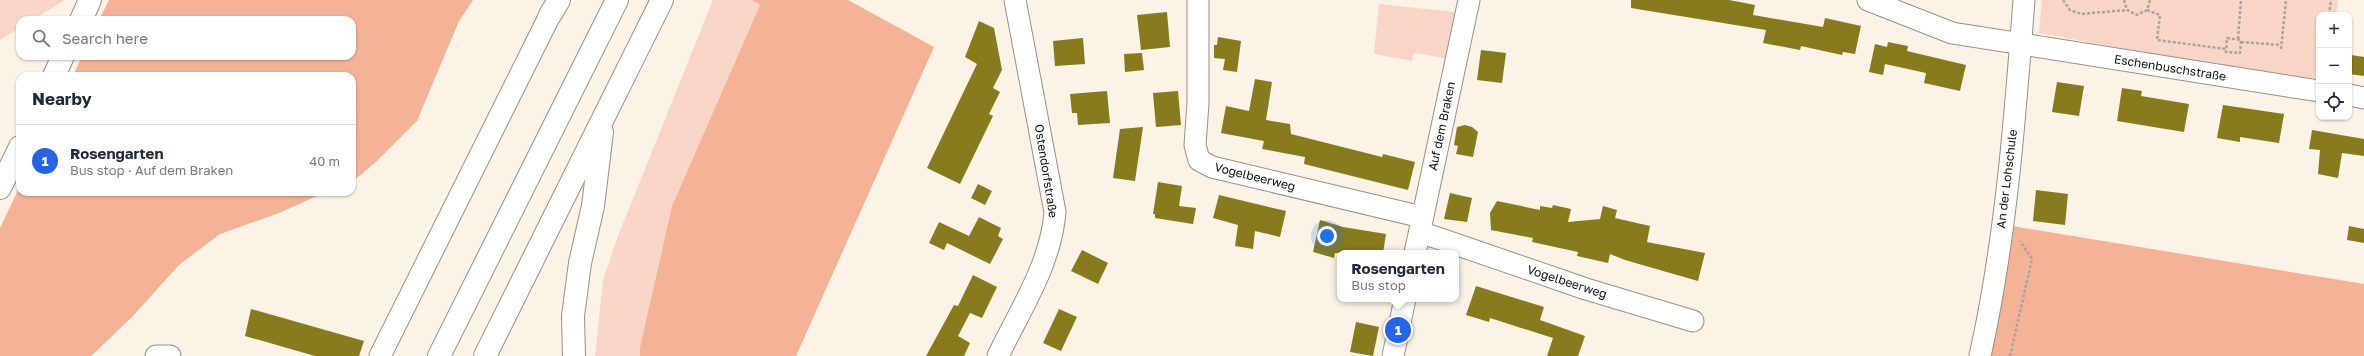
<!DOCTYPE html>
<html lang="en">
<head>
<meta charset="utf-8">
<style>
  body { margin:0; font-family:"Golos Text",sans-serif; background:#f6f6f7; color:#1f2937 }
  .controls { position:absolute; right:12px; top:12px; display:grid; overflow:hidden; border-radius:8px; box-shadow:0 1px 3px #0004 }
  .controls button { width:36px; height:36px; display:grid; place-items:center; padding:0; border:0; border-bottom:1px solid #e0e1e3; background:#fff; color:#1f2937; font:20px sans-serif }
  .you { position:absolute; left:1327px; top:236px; width:14px; height:14px; margin:-10px; border:3px solid #fff; border-radius:50%; background:#1a73e8; box-shadow:0 0 0 6px #1a73e833 }
  .badge { display:grid; place-items:center; width:26px; height:26px; border-radius:50%; background:#2563eb; color:#fff; font-size:13px; font-weight:700 }
  .pin { position:absolute; translate:-50% -50%; border:2px solid #fff; box-shadow:0 1px 4px #0006 }
  .popup { position:absolute; left:1337px; top:250px; width:122px; height:52px; box-sizing:border-box; display:grid; place-content:center; border-radius:8px; background:#fff; filter:drop-shadow(0 1px 3px #0005); font-size:13px; white-space:nowrap; color:#747a83 }
  .popup b { font-size:15px; color:#1f2937 }
  .popup::after { content:''; position:absolute; left:50%; top:100%; margin-left:-8px; border:8px solid transparent; border-top-color:#fff }
  .list { margin:0; padding:0; list-style:none }
  h2 { display:flex; justify-content:space-between; align-items:center; height:52px; margin:0; padding:0 16px; font-size:17px }
  h2 small { font-size:13px; font-weight:400; color:#747a83 }
  .list li { display:grid; grid-template-columns:26px 1fr auto; gap:12px; align-items:center; box-sizing:border-box; height:72px; padding:0 16px; border-top:1px solid #e0e1e3 }
  .list b { display:block; font-size:15px; white-space:nowrap }
  .list p { margin:0; font-size:13px; white-space:nowrap; color:#747a83 }
  .list em { font-size:13px; font-style:normal; color:#747a83 }
  .icon { flex:none; width:22px; height:22px; fill:none; stroke:currentColor; stroke-width:2; stroke-linecap:round; stroke-linejoin:round }
  .map { position:relative; flex:none; width:2364px; height:356px; overflow:hidden }
  .search { position:absolute; background:#fff; box-shadow:0 1px 3px #0004; left:16px; top:16px; width:340px; height:44px; display:flex; align-items:center; gap:10px; box-sizing:border-box; padding:0 14px; border-radius:12px; color:#747a83; font-size:15px }
  .panel { position:absolute; background:#fff; box-shadow:0 1px 3px #0004; left:16px; top:72px; width:340px; height:124px; border-radius:12px }
  .map>svg:first-child { display:block }
  .green { fill:#f8d5c7 }
  .forest { fill:#f4b296 }
  .building { fill:#877b1e }
  .lines { fill:none; stroke-linecap:round; stroke-linejoin:round }
  .minor-casing { stroke:#979185; stroke-width:23 }
  .major-casing { stroke:#979185; stroke-width:24 }
  .highway-casing { stroke:#979185; stroke-width:24 }
  .path { stroke:#aaa49b; stroke-width:2.5; stroke-dasharray:3 2; stroke-linecap:butt }
  .minor { stroke:#fff; stroke-width:21 }
  .major { stroke:#fff; stroke-width:22 }
  .highway { stroke:#fff; stroke-width:22 }
  .labels { text-anchor:middle; stroke-width:4; stroke-linejoin:round; paint-order:stroke }
  .street-label { font-size:12px; fill:#100d09; stroke:#fff }
</style>
</head>
<body>
<div class="map">
<svg width="2364" height="356" viewBox="0 0 2364 356">
  <rect width="100%" height="100%" fill="#faf3e6"/>
  <!-- green -->
  <g class="green">
    <polygon points="0,0 65,0 32,20 20,20 20,28 0,40"/>
    <polygon points="713,0 752,0 760,5 672,206 640,347 640,356 595,356 603,280 618,236"/>
    <polygon points="2042,0 2338,0 2336,15 2319,15 2319,79 2235,69 2039,33"/>
    <polygon points="1379,4 1455,12 1445,58 1413,53 1412,61 1374,54"/>
  </g>
  <!-- forest -->
  <g class="forest">
    <polygon points="109,0 473,0 459,21 417,121 378,160 352,182 352,76 73,76 82,56 352,56 352,20 99,20"/>
    <polygon points="752,0 848,0 934,47 796,356 640,356 640,347 672,206 760,5"/>
    <polygon points="20,186 20,192 326,192 279,213 220,234 179,265 132,317 91,356 0,356 0,228"/>
    <polygon points="2012,226 2364,284 2364,356 1988,356"/>
  </g>
  <!-- building -->
  <g class="building">
    <polygon points="1631,0 1729,0 1755,5 1753,15 1823,27 1825,18 1861,26 1855,54 1843,52 1842,55 1801,46 1800,50 1763,43 1766,30 1631,8"/>
    <polygon points="1167,12 1170,47 1141,50 1137,15"/>
    <polygon points="979,21 994,28 1002,70 993,88 1000,92 989,114 993,116 960,184 927,168 977,64 965,57"/>
    <polygon points="1218,37 1241,41 1237,72 1223,70 1225,59 1214,58 1214,45 1217,45"/>
    <polygon points="1083,38 1085,64 1055,66 1053,41"/>
    <polygon points="1888,42 1908,46 1907,51 1966,65 1960,91 1924,83 1926,73 1885,64 1883,75 1869,72 1875,44 1887,47"/>
    <polygon points="1481,50 1506,53 1502,83 1477,80"/>
    <polygon points="1142,53 1144,70 1125,72 1124,54"/>
    <polygon points="2351,55 2364,57 2364,76 2349,74"/>
    <polygon points="1255,79 1272,82 1266,120 1290,124 1291,134 1382,157 1383,154 1415,162 1408,190 1304,164 1305,157 1262,149 1264,141 1221,133 1226,106 1249,111"/>
    <polygon points="2057,82 2084,86 2079,116 2052,112"/>
    <polygon points="2122,88 2142,91 2141,96 2189,104 2184,132 2117,121"/>
    <polygon points="1107,91 1110,123 1078,125 1077,113 1072,113 1070,94"/>
    <polygon points="1178,91 1181,125 1156,127 1153,93"/>
    <polygon points="2223,105 2284,114 2279,143 2240,137 2240,142 2217,138"/>
    <polygon points="1465,125 1472,127 1478,132 1473,157 1456,154 1458,146 1454,145 1457,127"/>
    <polygon points="1143,127 1135,181 1113,178 1120,129"/>
    <polygon points="2312,130 2364,139 2364,156 2342,153 2338,178 2318,174 2320,150 2309,149"/>
    <polygon points="1158,182 1182,186 1179,206 1196,208 1193,224 1155,218 1155,214 1153,214"/>
    <polygon points="978,184 992,191 985,205 971,198"/>
    <polygon points="2036,190 2068,194 2065,225 2033,221"/>
    <polygon points="1450,193 1472,198 1467,222 1444,219"/>
    <polygon points="1219,195 1286,211 1280,237 1255,231 1253,249 1235,246 1238,225 1213,218"/>
    <polygon points="1497,201 1540,210 1540,206 1552,208 1553,205 1571,209 1568,222 1600,219 1603,206 1617,210 1615,218 1650,226 1647,242 1705,253 1698,281 1625,260 1610,254 1608,263 1577,256 1578,252 1532,242 1533,238 1491,230 1490,213"/>
    <polygon points="979,217 1001,228 998,236 1003,239 990,264 947,243 944,250 929,243 939,222 969,236"/>
    <polygon points="1320,220 1343,227 1386,234 1383,253 1335,253 1334,258 1313,252"/>
    <polygon points="2349,226 2364,229 2364,243 2347,240"/>
    <polygon points="1082,250 1108,263 1098,284 1071,271"/>
    <polygon points="973,275 997,287 982,318 970,313 958,336 970,343 964,356 926,356 954,305 958,306"/>
    <polygon points="1476,286 1544,307 1540,320 1585,336 1578,356 1547,356 1553,338 1490,318 1489,322 1466,315"/>
    <polygon points="251,309 364,341 359,356 315,356 245,336"/>
    <polygon points="1059,309 1077,317 1061,351 1043,343"/>
    <polygon points="1356,322 1379,327 1373,356 1350,352"/>
  </g>
  <g class="lines">
    <defs>
      <g id="minor">
        <polyline points="1198,0 1198,103 1195,145 1199,160 1212,167 1422,217"/>
        <polyline points="1868,0 1952,33 2319,91"/>
        <polyline points="2349,95 2364,98"/>
        <polyline points="1420,232 1586,289 1693,321"/>
        <polyline points="1415,253 1469,0"/>
        <polyline points="156,356 170,356"/>
        <polyline points="380,356 550,15"/>
        <path d="M998 356C1020 310 1051 264 1055 212L1015 0"/>
        <polyline points="1393,356 1405,299"/>
        <path d="M1980 356C2006 239 2015 119 2024 0"/>
      </g>
      <g id="major">
        <polyline points="81,20 90,0"/>
        <polyline points="54,76 63,56"/>
        <polyline points="0,188 20,147"/>
      </g>
      <g id="highway">
        <polyline points="550,15 559,0"/>
        <polyline points="439,356 617,0"/>
        <polyline points="485,356 662,0"/>
        <polyline points="574,356 573,316 580,263 593,206 602,132"/>
      </g>
    </defs>
    <!-- minor casing -->
    <use href="#minor" class="minor-casing"/>
    <!-- major casing -->
    <use href="#major" class="major-casing"/>
    <!-- highway casing -->
    <use href="#highway" class="highway-casing"/>
    <!-- path -->
    <g class="path">
      <polyline points="2063,0 2070,10 2081,14 2127,10"/>
      <polyline points="2124,0 2127,10 2137,15 2147,10 2150,0"/>
      <polyline points="2147,10 2160,15 2157,40 2226,49"/>
      <polyline points="2329,15 2331,0"/>
      <polygon points="2227,38 2241,40 2240,53 2226,52"/>
      <polyline points="2238,39 2241,0"/>
      <polyline points="2241,42 2281,45"/>
      <polyline points="2281,49 2286,0"/>
      <polyline points="2010,356 2032,259 2020,241"/>
    </g>
    <!-- minor -->
    <use href="#minor" class="minor"/>
    <!-- major -->
    <use href="#major" class="major"/>
    <!-- highway -->
    <use href="#highway" class="highway"/>
  </g>
  <g class="labels">
    <!-- street labels -->
    <g class="street-label">
      <text transform="translate(2170 68) rotate(9)" y="4">Eschenbuschstraße</text>
      <text transform="translate(1442 126) rotate(-78)" y="4">Auf dem Braken</text>
      <text transform="translate(1046 171) rotate(81)" y="4">Ostendorfstraße</text>
      <text transform="translate(1255 177) rotate(14)" y="4">Vogelbeerweg</text>
      <text transform="translate(2007 179) rotate(-83)" y="4">An der Lohschule</text>
      <text transform="translate(1567 282) rotate(18)" y="4">Vogelbeerweg</text>
    </g>
  </g>
</svg>
<div class="controls">
<button>+</button>
<button>−</button>
<button><svg class="icon" aria-label="locate" viewBox="0 0 24 24"><circle cx="12" cy="12" r="6"/><path d="M12 2v4M12 18v4M2 12h4M18 12h4"/></svg></button>
</div>
<div class="you"></div>
<div class="pin badge" style="left:1398px;top:330px">1</div>
<div class="popup"><b>Rosengarten</b>Bus stop</div>
<div class="search"><svg class="icon" aria-label="search" viewBox="0 0 24 24"><circle cx="10" cy="10" r="6"/><path d="M15 15l6 6"/></svg>Search here</div>
<section class="panel">
<h2>Nearby<small></small></h2>
<ul class="list">
<li><span class="badge">1</span><div><b>Rosengarten</b><p>Bus stop · Auf dem Braken</p></div><em>40 m</em></li>
</ul>
</section>
</div>
</body>
</html>
